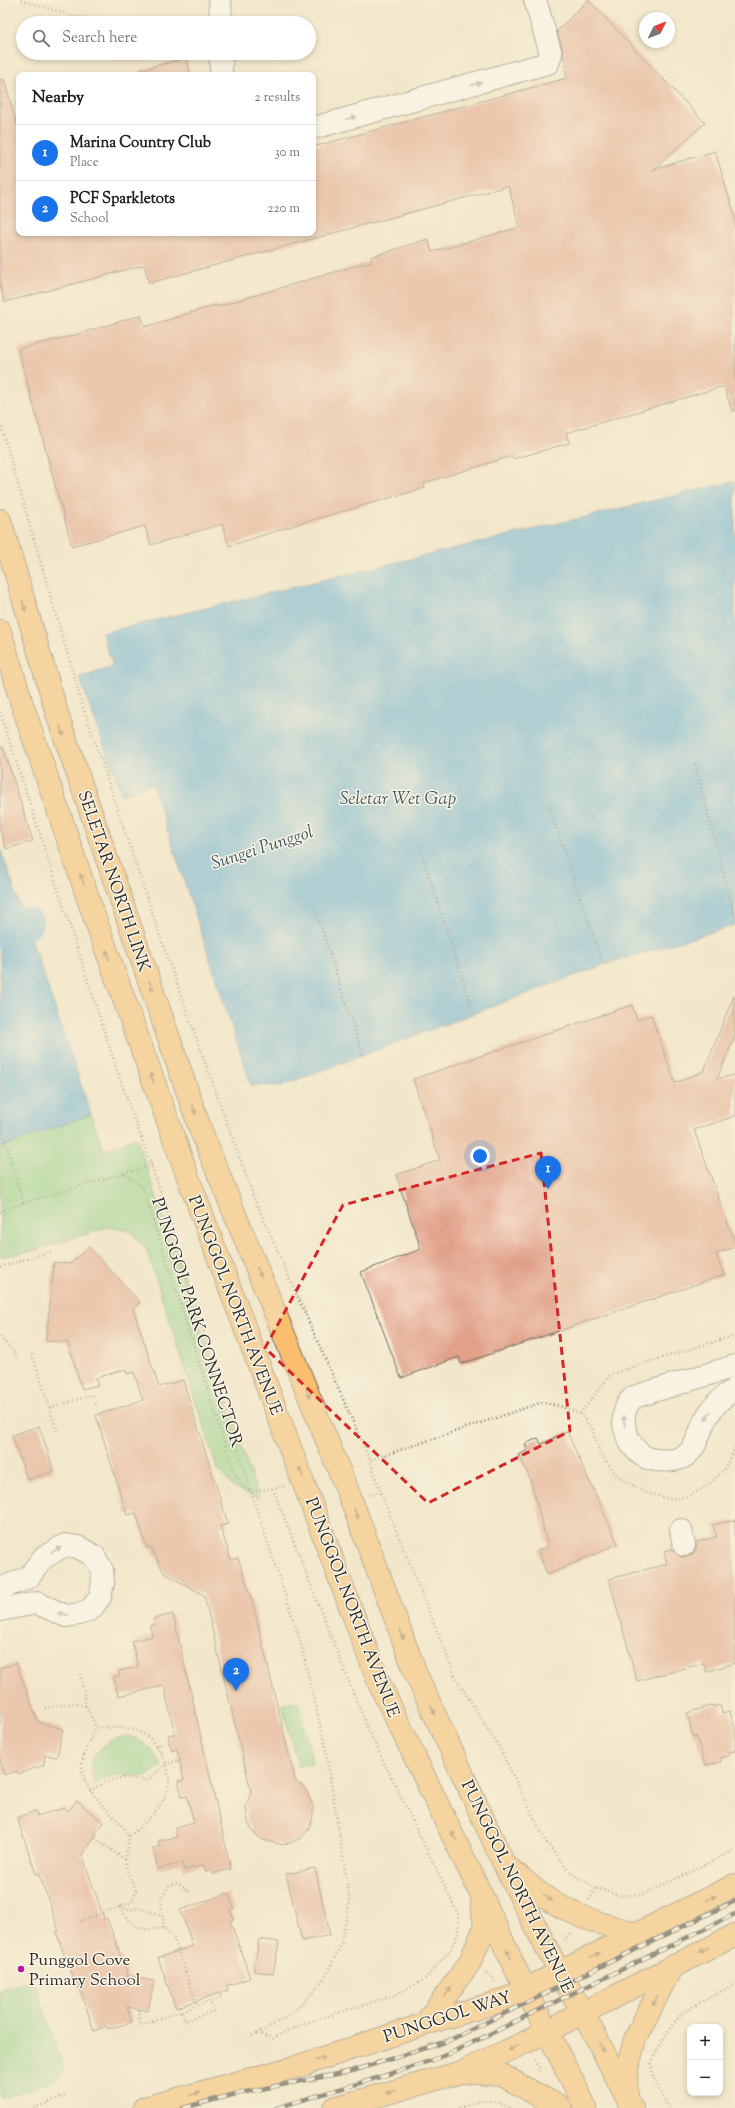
<!DOCTYPE html>
<html lang="en">
<head>
<meta charset="utf-8">
<style>
  body { margin:0; font-family:"Sorts Mill Goudy",serif; background:#f2f2f2; color:#222 }
  .controls { position:absolute; right:12px; bottom:12px; display:grid; overflow:hidden; border-radius:8px; box-shadow:0 2px 6px #0003 }
  .controls button { width:36px; height:36px; display:grid; place-items:center; padding:0; border:0; border-bottom:1px solid #e0e0e0; background:#fff; color:#222; font:20px sans-serif }
  .compass { position:absolute; left:639px; top:12px; width:36px; height:36px; border-radius:50%; background:#fff; box-shadow:0 2px 6px #0003; rotate:47deg }
  .you { position:absolute; left:480px; top:1156px; width:14px; height:14px; margin:-10px; border:3px solid #fff; border-radius:50%; background:#1a73e8; box-shadow:0 0 0 6px #1a73e833 }
  .badge { display:grid; place-items:center; width:26px; height:26px; border-radius:50%; background:#1a73e8; color:#fff; font-size:13px; font-weight:700 }
  .pin { position:absolute; translate:-50% -33px; filter:drop-shadow(0 1px 2px #0008) }
  .pin::after { content:''; position:absolute; top:21px; width:14px; height:12px; background:inherit; clip-path:polygon(0 0,100% 0,50% 100%) }
  .list { margin:0; padding:0; list-style:none }
  h2 { display:flex; justify-content:space-between; align-items:center; height:52px; margin:0; padding:0 16px; font-size:17px }
  h2 small { font-size:13px; font-weight:400; color:#767676 }
  .list li { display:grid; grid-template-columns:26px 1fr auto; gap:12px; align-items:center; box-sizing:border-box; height:56px; padding:0 16px; border-top:1px solid #e0e0e0 }
  .list b { display:block; font-size:15px; white-space:nowrap }
  .list p { margin:0; font-size:13px; white-space:nowrap; color:#767676 }
  .list em { font-size:13px; font-style:normal; color:#767676 }
  .icon { flex:none; width:22px; height:22px; fill:none; stroke:currentColor; stroke-width:2; stroke-linecap:round; stroke-linejoin:round }
  .map { position:relative; flex:none; width:735px; height:2108px; overflow:hidden }
  .search { position:absolute; background:#fff; box-shadow:0 2px 6px #0003; left:16px; top:16px; width:300px; height:44px; display:flex; align-items:center; gap:10px; box-sizing:border-box; padding:0 14px; border-radius:22px; color:#767676; font-size:15px }
  .panel { position:absolute; background:#fff; box-shadow:0 2px 6px #0003; left:16px; top:72px; width:300px; height:164px; border-radius:8px }
  .map>svg:first-child { display:block }
  .green { fill:#8cd38d; stroke:#5c7f5c }
  .water { fill:#62b1dc; stroke:#466e84 }
  .lines { fill:none; stroke-linecap:round; stroke-linejoin:round }
  .river { stroke:#62b1dc; stroke-width:32 }
  .building { fill:#e1a189 }
  .minor-casing { stroke:#716d63; stroke-width:24 }
  .major-casing { stroke:#716d63; stroke-width:24 }
  .path { stroke:#716d63; stroke-width:2.5; stroke-dasharray:1 3; stroke-linecap:butt }
  .minor { stroke:#fff; stroke-width:22 }
  .major { stroke:#fbbd6e; stroke-width:22 }
  .rail-casing { stroke:#2b2b2b; stroke-width:4.5 }
  .rail { stroke:#fcf5e5; stroke-width:3; stroke-dasharray:9; stroke-linecap:butt }
  .oneway { fill:#a0a0a0 }
  .oneway2 { fill:#93744c }
  .marked { fill:none; stroke:#d62828; stroke-width:3; stroke-dasharray:8 5; stroke-linejoin:round }
  .poi-dot { fill:#b5179e; stroke:#fcf5e5; stroke-width:1.5 }
  .labels { text-anchor:middle; stroke-width:3; stroke-linejoin:round; paint-order:stroke }
  .street-label { font-size:17px; fill:#2b2b2b; stroke:#fcf5e5 }
  .poi-label { font-size:17px; fill:#2b2b2b; stroke:#fcf5e5; text-anchor:start }
  .water-label { font-size:18px; font-style:italic; fill:#3e5a69; stroke:#fcf5e5 }
</style>
</head>
<body>
<div class="map">
<svg width="735" height="2108" viewBox="0 0 735 2108">
  <rect width="100%" height="100%" fill="#fcf5e5"/>
  <filter id="ink" filterUnits="userSpaceOnUse"><feTurbulence type="fractalNoise" baseFrequency=".025" numOctaves="2"/><feDisplacementMap in="SourceGraphic" scale="8" xChannelSelector="R" yChannelSelector="G"/><feConvolveMatrix kernelMatrix="1 2 1 2 8 2 1 2 1" color-interpolation-filters="sRGB"/></filter>
  <filter id="wash" filterUnits="userSpaceOnUse"><feTurbulence type="fractalNoise" baseFrequency=".012" numOctaves="4" result="noise"/><feDisplacementMap in="SourceGraphic" scale="16" xChannelSelector="R" yChannelSelector="G"/><feGaussianBlur stdDeviation="0.9" result="paint"/><feColorMatrix in="noise" values="0 0 0 0 0 0 0 0 0 0 0 0 0 0 0 0 0 1.4 0 .05"/><feComposite in="paint" operator="in"/></filter>
  <g filter="url(#wash)">
    <rect width="100%" height="100%" fill="#f2e7cb"/>
    <!-- green -->
    <g class="green">
      <polygon points="91,1114 104,1151 136,1137 259,1499 233,1487 218,1470 146,1248 130,1231 109,1227 32,1251 0,1257 0,1148"/>
      <polygon points="298,1701 313,1763 298,1767 282,1705"/>
      <path d="M126 1736C147 1739 150 1748 161 1765L148 1776C123 1775 116 1772 93 1785L91 1759 108 1741Z"/>
      <polygon points="24,1982 34,1985 37,1990 64,2068 64,2073 58,2079 0,2099 0,1990"/>
    </g>
    <!-- water -->
    <g class="water">
      <polygon points="735,481 735,925 603,965 281,1086 251,1085 152,783 122,795 79,677 113,666 102,633"/>
      <polygon points="0,847 91,1114 0,1148"/>
    </g>
    <g class="lines">
      <!-- river -->
      <polyline class="river" points="0,933 27,923"/>
    </g>
    <g id="blocks">
      <!-- building -->
      <g class="building">
        <polygon points="588,0 705,123 652,170 715,151 735,217 735,411 732,411 724,386 566,433 569,443 513,459 512,456 424,483 425,488 298,524 229,546 222,524 151,545 145,526 72,546 18,349 75,335 141,315 145,327 216,305 216,307 372,261 371,257 428,239 432,252 520,227 508,186 149,283 144,265 5,302 0,285 0,80 4,79 19,132 19,233 313,233 313,147 567,78 563,50 557,31"/>
        <polygon points="186,58 191,75 141,75 140,70"/>
        <polygon points="0,747 3,747 33,841 6,849 0,830"/>
        <polygon points="734,995 735,1036 717,1079 735,1075 735,1116 694,1130 735,1243 735,1247 716,1254 724,1275 461,1364 459,1357 401,1378 361,1272 421,1249 396,1175 440,1160 413,1079 632,1005 637,1020 651,1015 675,1083 704,1071"/>
        <polygon points="89,1247 140,1302 133,1309 159,1387 183,1380 228,1524 220,1526 231,1560 238,1558 252,1600 295,1780 305,1788 313,1806 313,1816 309,1828 301,1838 292,1842 283,1845 263,1840 254,1833 248,1822 246,1807 251,1791 204,1595 164,1573 151,1547 147,1548 136,1513 127,1515 96,1415 143,1400 134,1372 127,1374 126,1369 96,1378 98,1385 82,1389 68,1342 46,1341 54,1262 70,1264"/>
        <polygon points="39,1426 54,1471 27,1480 12,1435"/>
        <polygon points="567,1432 618,1544 547,1575 538,1550 548,1546 530,1478 519,1455 528,1450 525,1444 538,1438 541,1444"/>
        <polygon points="735,1520 735,1663 706,1672 704,1663 637,1681 609,1579 667,1564 664,1551 672,1549 680,1557 687,1557 692,1555 696,1549 696,1542 717,1537 713,1525"/>
        <polygon points="173,1614 231,1869 212,1874 211,1870 205,1871 204,1865 184,1870 182,1863 158,1869 153,1848 160,1847 158,1841 177,1837 175,1828 194,1823 187,1796 182,1797 178,1781 184,1780 177,1749 172,1751 168,1735 175,1734 164,1686 118,1696 114,1677 120,1675 119,1671 138,1667 132,1641 152,1636 150,1626 155,1625 153,1619"/>
        <polygon points="16,1663 38,1722 63,1729 57,1757 45,1755 44,1765 18,1774 17,1771 4,1775 0,1763 0,1668"/>
        <polygon points="713,1705 713,1707 720,1705 722,1713 730,1711 735,1729 735,1751 729,1752 729,1756 720,1758 721,1762 705,1765 696,1736 693,1737 687,1713"/>
        <polygon points="77,1801 104,1823 95,1833 97,1835 82,1854 104,1919 107,1918 128,1976 154,1981 148,2011 127,2007 132,2022 108,2029 107,2026 94,2031 79,1986 76,1987 56,1932 59,1931 39,1873 36,1874 17,1818 35,1811 37,1816 64,1808 68,1811"/>
        <polygon points="315,1868 330,1935 302,1941 286,1874"/>
        <polygon points="228,1893 234,1909 230,1910 234,1919 230,1920 250,1978 226,1986 228,1990 176,2008 158,1958 193,1946 180,1910"/>
        <polygon points="259,1939 279,1942 273,1974 254,1971"/>
      </g>
    </g>
  </g>
  <g filter="url(#ink)">
    <use href="#blocks" fill-opacity="0" stroke="#716d63" stroke-width="1"/>
    <g class="lines">
      <defs>
        <g id="minor">
          <polyline points="220,0 221,23"/>
          <polyline points="221,53 221,75"/>
          <polyline points="313,128 548,63 551,54 535,0"/>
          <path d="M735 1366 634 1397C615 1412 625 1446 645 1457 654 1461 672 1462 681 1458 696 1452 699 1432 705 1420 712 1407 723 1396 735 1389"/>
          <polyline points="681,1530 684,1545"/>
          <polyline points="0,1589 29,1577 43,1558 65,1545 78,1547 94,1556 102,1570 103,1583 100,1597 91,1609 79,1614 66,1616 37,1603 0,1610"/>
        </g>
        <g id="major">
          <polyline points="0,520 59,720 201,1131 352,1502 416,1674 505,1866 547,1949 598,2041 632,2108"/>
          <polyline points="0,631 22,704 94,916 189,1180 379,1683 480,1892 514,1966 586,2108"/>
          <path d="M510 1869C523 1879 536 1892 551 1901 578 1918 609 1927 639 1934"/>
          <polyline points="425,2024 470,1962 485,1927 482,1905"/>
          <polyline points="463,2072 502,2075 561,2108"/>
          <polyline points="627,2096 626,2073 635,2039 672,1966"/>
          <polyline points="144,2108 299,2066 425,2024 504,2000 735,1885"/>
          <polyline points="334,2108 462,2072 526,2042 735,1935"/>
        </g>
      </defs>
      <!-- minor casing -->
      <use href="#minor" class="minor-casing"/>
      <!-- major casing -->
      <use href="#major" class="major-casing"/>
      <!-- path -->
      <g class="path">
        <polyline points="21,0 76,17 155,23"/>
        <polyline points="0,423 83,707 164,948 254,1198 370,1460"/>
        <polyline points="0,712 119,1076 167,1209 251,1492 300,1640 325,1745 350,1901 341,1944 325,1978 310,1996 291,2014 257,2034 250,2036"/>
        <polyline points="695,764 735,919"/>
        <polyline points="549,806 603,965"/>
        <polyline points="419,845 474,1014"/>
        <polyline points="314,905 363,1056"/>
        <polyline points="0,1121 23,1203"/>
        <polyline points="124,1173 152,1165"/>
        <polyline points="0,1212 23,1203 124,1173 143,1188 234,1472 245,1488 251,1492 285,1486"/>
        <polyline points="0,1267 53,1251"/>
        <polyline points="0,1337 15,1353 17,1359"/>
        <polyline points="32,1354 57,1431"/>
        <polyline points="50,1408 92,1395 95,1404"/>
        <polyline points="580,1414 611,1374 735,1335"/>
        <polyline points="735,1447 724,1470 707,1486 689,1496 670,1499 644,1492 617,1476 600,1453 592,1429 580,1414 563,1407 543,1402 370,1460 380,1491 456,1678 500,1749 546,1842 571,1873 596,1888 621,1896 644,1894 735,1850"/>
        <polyline points="369,1495 380,1491"/>
        <path d="M81 1674 86 1706 96 1727C110 1728 128 1726 141 1733 151 1737 157 1747 162 1755 182 1790 154 1816 128 1837"/>
        <polyline points="45,1708 72,1703 86,1706"/>
        <polyline points="156,1745 170,1743"/>
        <polyline points="90,1791 105,1782 124,1777 147,1780 167,1764 182,1759"/>
        <polyline points="95,1838 125,1860"/>
        <polyline points="589,1900 596,1888"/>
        <path d="M119 1907C134 1927 138 1932 164 1928L173 1936 197 2005"/>
        <polyline points="120,1907 129,1910 139,1908 164,1917"/>
        <path d="M80 1921 132 1902 136 1890C131 1880 125 1869 126 1858 126 1852 130 1843 128 1837 127 1829 118 1821 112 1815 79 1781 73 1771 96 1727"/>
        <polyline points="164,1928 161,1899 169,1886 178,1883 190,1892"/>
        <polyline points="564,1940 571,1932"/>
        <polyline points="486,1973 492,1977 495,1982"/>
        <polyline points="139,2010 138,2017 140,2025 222,1997 220,1993"/>
        <polyline points="181,2011 185,2021 214,2011 210,2001"/>
        <polyline points="257,2034 273,2038 305,2023 396,1995 425,1979 451,1949 458,1933 459,1916 366,1725 273,1489"/>
        <polyline points="535,2060 540,2069 538,2073"/>
        <polyline points="34,2108 66,2095"/>
        <path d="M459 2108C483 2100 486 2096 510 2108"/>
        <polyline points="669,2108 653,2077 651,2064 658,2048 671,2027 683,2012 735,1984"/>
      </g>
      <!-- minor -->
      <use href="#minor" class="minor"/>
      <!-- major -->
      <use href="#major" class="major"/>
      <defs>
        <g id="rail">
          <polyline points="183,2108 236,2094 352,2071 448,2041 735,1901"/>
          <path d="M276 2108C334 2090 393 2075 449 2054L735 1914"/>
        </g>
      </defs>
      <!-- rail casing -->
      <use href="#rail" class="rail-casing"/>
      <!-- rail -->
      <use href="#rail" class="rail"/>
    </g>
    <!-- one-way arrows -->
    <defs><path id="oneway-solid" d="M-6-.8H1V-3.2L6.5 0L1 3.2V.8H-6Z"/></defs>
    <g class="oneway">
      <use href="#oneway-solid" transform="translate(476 84) rotate(-15)"/>
      <use href="#oneway-solid" transform="translate(351 118) rotate(-15)"/>
      <use href="#oneway-solid" transform="translate(708 1416) rotate(121)"/>
      <use href="#oneway-solid" transform="translate(624 1421) rotate(-99)"/>
      <use href="#oneway-solid" transform="translate(56 1550) rotate(-29)"/>
      <use href="#oneway-solid" transform="translate(63 1614) rotate(-169)"/>
    </g>
    <g class="oneway2">
      <use href="#oneway-solid" transform="translate(24 606) rotate(73)"/>
      <use href="#oneway-solid" transform="translate(62 731) rotate(71)"/>
      <use href="#oneway-solid" transform="translate(82 879) rotate(-109)"/>
      <use href="#oneway-solid" transform="translate(108 955) rotate(-110)"/>
      <use href="#oneway-solid" transform="translate(151 986) rotate(71)"/>
      <use href="#oneway-solid" transform="translate(152 1078) rotate(-110)"/>
      <use href="#oneway-solid" transform="translate(194 1109) rotate(71)"/>
      <use href="#oneway-solid" transform="translate(259 1272) rotate(68)"/>
      <use href="#oneway-solid" transform="translate(308 1393) rotate(68)"/>
      <use href="#oneway-solid" transform="translate(301 1472) rotate(-111)"/>
      <use href="#oneway-solid" transform="translate(356 1514) rotate(69)"/>
      <use href="#oneway-solid" transform="translate(402 1635) rotate(70)"/>
      <use href="#oneway-solid" transform="translate(433 1710) rotate(65)"/>
      <use href="#oneway-solid" transform="translate(454 1836) rotate(-116)"/>
      <use href="#oneway-solid" transform="translate(548 1898) rotate(35)"/>
      <use href="#oneway-solid" transform="translate(711 1898) rotate(-27)"/>
      <use href="#oneway-solid" transform="translate(704 1950) rotate(154)"/>
      <use href="#oneway-solid" transform="translate(509 1954) rotate(-114)"/>
      <use href="#oneway-solid" transform="translate(595 1955) rotate(-26)"/>
      <use href="#oneway-solid" transform="translate(448 1992) rotate(-54)"/>
      <use href="#oneway-solid" transform="translate(655 2001) rotate(117)"/>
      <use href="#oneway-solid" transform="translate(601 2047) rotate(63)"/>
      <use href="#oneway-solid" transform="translate(513 2048) rotate(155)"/>
      <use href="#oneway-solid" transform="translate(320 2059) rotate(-19)"/>
      <use href="#oneway-solid" transform="translate(391 2092) rotate(164)"/>
      <use href="#oneway-solid" transform="translate(195 2094) rotate(-15)"/>
    </g>
  </g>
  <!-- marked area -->
  <path d="M0 0H735V2108H0ZM541 1153 570 1431 428 1503 265 1348 343 1205Z" fill="#f2e7cb" fill-opacity=".55" fill-rule="evenodd"/>
  <path class="marked" d="M541 1153 570 1431 428 1503 265 1348 343 1205Z"/>
  <!-- markers -->
  <circle class="poi-dot" cx="21" cy="1969" r="4"/>
  <g class="labels">
    <!-- street labels -->
    <g class="street-label">
      <text transform="translate(115 881) rotate(71)" y="6">SELETAR NORTH LINK</text>
      <text transform="translate(236 1305) rotate(69)" y="6">PUNGGOL NORTH AVENUE</text>
      <text transform="translate(198 1322) rotate(72)" y="6">PUNGGOL PARK CONNECTOR</text>
      <text transform="translate(353 1607) rotate(69)" y="6">PUNGGOL NORTH AVENUE</text>
      <text transform="translate(518 1886) rotate(64)" y="6">PUNGGOL NORTH AVENUE</text>
      <text transform="translate(447 2016) rotate(-18)" y="6">PUNGGOL WAY</text>
    </g>
    <!-- poi labels -->
    <g class="poi-label">
      <text x="29" y="1965">Punggol Cove<tspan x="29" dy="20">Primary School</tspan></text>
    </g>
    <!-- water labels -->
    <g class="water-label">
      <text x="398" y="804">Seletar Wet Gap</text>
      <text transform="translate(262 847) rotate(-18)" y="6">Sungei Punggol</text>
    </g>
  </g>
</svg>
<div class="controls">
<button>+</button>
<button>−</button>
</div>
<svg class="compass" viewBox="-18 -18 36 36"><path d="M0-13l5 13h-10z" fill="#e53935"/><path d="M0 13l5-13h-10z" fill="#767676"/></svg>
<div class="you"></div>
<div class="pin badge" style="left:548px;top:1189px">1</div>
<div class="pin badge" style="left:236px;top:1691px">2</div>
<div class="search"><svg class="icon" aria-label="search" viewBox="0 0 24 24"><circle cx="10" cy="10" r="6"/><path d="M15 15l6 6"/></svg>Search here</div>
<section class="panel">
<h2>Nearby<small>2 results</small></h2>
<ul class="list">
<li><span class="badge">1</span><div><b>Marina Country Club</b><p>Place</p></div><em>30 m</em></li>
<li><span class="badge">2</span><div><b>PCF Sparkletots</b><p>School</p></div><em>220 m</em></li>
</ul>
</section>
</div>
</body>
</html>
